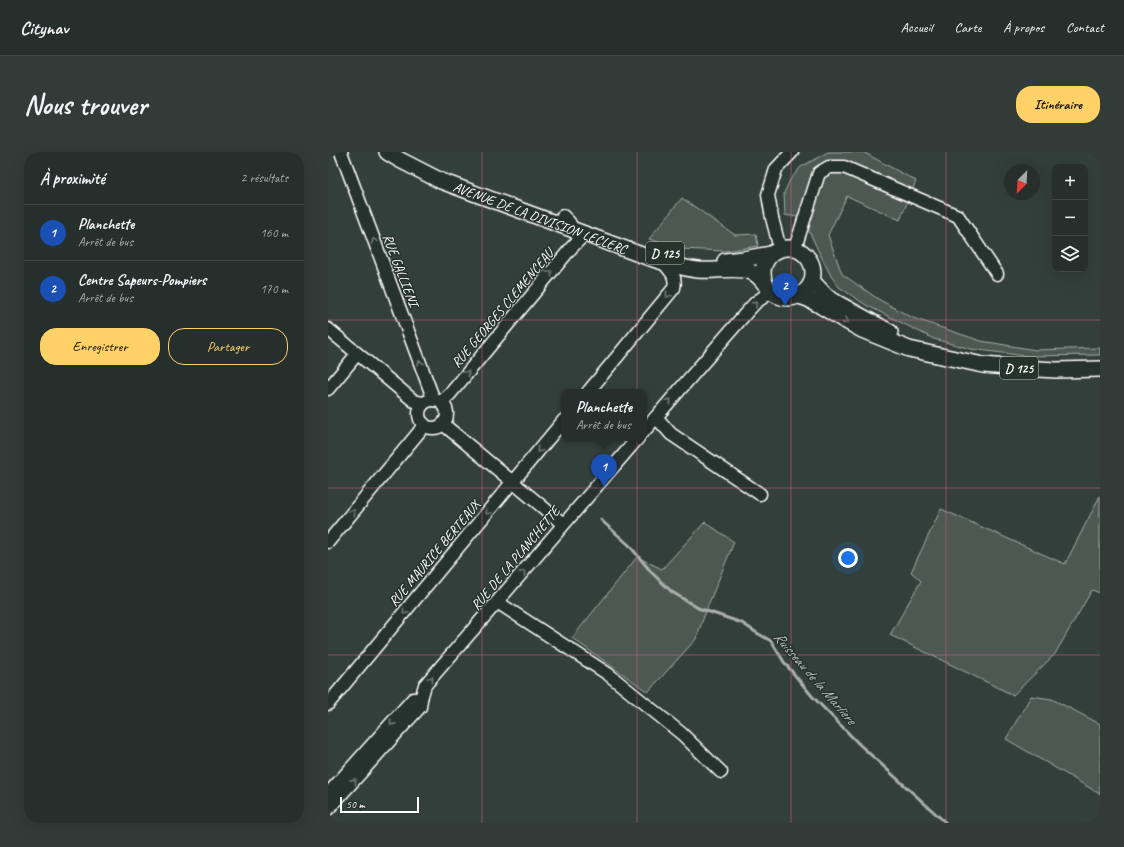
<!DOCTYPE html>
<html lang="fr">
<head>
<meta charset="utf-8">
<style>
  body { margin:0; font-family:Caveat,sans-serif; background:#323b38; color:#f1f3f6 }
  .controls { position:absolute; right:12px; top:12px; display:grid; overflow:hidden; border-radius:8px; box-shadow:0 4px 16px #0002 }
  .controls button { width:36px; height:36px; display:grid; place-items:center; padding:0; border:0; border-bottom:1px solid #424a48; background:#262f2c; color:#f1f3f6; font:20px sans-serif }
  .compass { position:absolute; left:676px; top:12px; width:36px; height:36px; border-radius:50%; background:#262f2c; box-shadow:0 4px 16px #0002; rotate:204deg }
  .scale { position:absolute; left:12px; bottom:10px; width:79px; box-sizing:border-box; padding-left:4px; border:2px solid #fff; border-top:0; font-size:11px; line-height:14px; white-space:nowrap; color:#fff; -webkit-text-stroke:3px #26332d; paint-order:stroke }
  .you { position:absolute; left:520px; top:406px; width:14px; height:14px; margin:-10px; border:3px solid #fff; border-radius:50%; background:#1a73e8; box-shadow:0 0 0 6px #1a73e833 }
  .badge { display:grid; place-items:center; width:26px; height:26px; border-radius:50%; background:#ffd166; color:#fff; font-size:13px; font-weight:700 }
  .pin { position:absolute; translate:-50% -33px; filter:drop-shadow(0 1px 2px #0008) }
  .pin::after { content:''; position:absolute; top:21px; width:14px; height:12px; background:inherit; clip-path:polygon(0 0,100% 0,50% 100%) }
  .popup { position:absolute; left:233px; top:237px; width:86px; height:52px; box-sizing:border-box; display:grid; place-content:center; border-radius:8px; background:#262f2c; filter:drop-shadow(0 1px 3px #0005); font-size:13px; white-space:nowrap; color:#a4a9a9 }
  .popup b { font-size:15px; color:#f1f3f6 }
  .popup::after { content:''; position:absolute; left:50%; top:100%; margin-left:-8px; border:8px solid transparent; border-top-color:#262f2c }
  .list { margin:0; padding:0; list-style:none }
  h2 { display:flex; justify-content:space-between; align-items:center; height:52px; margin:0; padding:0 16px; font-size:17px }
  h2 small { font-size:13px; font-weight:400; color:#a4a9a9 }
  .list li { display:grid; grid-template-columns:26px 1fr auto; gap:12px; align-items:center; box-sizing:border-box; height:56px; padding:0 16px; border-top:1px solid #424a48 }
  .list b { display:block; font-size:15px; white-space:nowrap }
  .list p { margin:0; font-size:13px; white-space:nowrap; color:#a4a9a9 }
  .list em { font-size:13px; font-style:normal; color:#a4a9a9 }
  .actions { display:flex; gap:8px; padding:12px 16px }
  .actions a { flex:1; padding:9px 0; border:1px solid #ffd166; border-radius:16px; text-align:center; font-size:14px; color:#ffd166 }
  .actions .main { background:#ffd166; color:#111 }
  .icon { flex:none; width:22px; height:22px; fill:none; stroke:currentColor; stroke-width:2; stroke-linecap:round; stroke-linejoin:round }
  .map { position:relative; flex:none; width:772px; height:671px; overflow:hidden; border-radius:16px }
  header { display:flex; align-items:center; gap:24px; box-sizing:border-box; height:56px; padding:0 20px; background:#262f2c; border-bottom:1px solid #424a48 }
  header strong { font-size:19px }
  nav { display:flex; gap:22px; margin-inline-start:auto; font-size:14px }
  .intro { display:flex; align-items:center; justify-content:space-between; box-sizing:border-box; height:96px; padding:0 24px }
  h1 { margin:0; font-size:28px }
  .button { padding:10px 18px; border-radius:16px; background:#ffd166; color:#111; font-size:14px; font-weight:700 }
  main { display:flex; gap:24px; padding:0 24px }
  aside { flex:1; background:#262f2c; border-radius:16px; box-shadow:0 4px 16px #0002 }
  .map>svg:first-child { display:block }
  .green { fill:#4d5853; stroke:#a6aca9 }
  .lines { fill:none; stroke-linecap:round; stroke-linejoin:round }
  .stream { stroke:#abb0ae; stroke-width:3 }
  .minor-casing { stroke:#fff; stroke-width:15 }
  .major-casing { stroke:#fff; stroke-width:18 }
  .minor { stroke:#26332d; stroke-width:12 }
  .major { stroke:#26332d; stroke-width:15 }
  .oneway { stroke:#727a76 }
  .grid { fill:none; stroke:#d45d8c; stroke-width:1; stroke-opacity:0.55 }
  .labels { text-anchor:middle; stroke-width:3; stroke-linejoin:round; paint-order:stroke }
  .shield { fill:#26332d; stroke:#bec2c0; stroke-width:1 }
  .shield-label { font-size:13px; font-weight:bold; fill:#fff }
  .street-label { font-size:14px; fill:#fff; stroke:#26332d }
  .water-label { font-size:15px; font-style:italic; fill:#b9bdbc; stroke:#26332d }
</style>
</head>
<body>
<header>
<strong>Citynav</strong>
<nav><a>Accueil</a><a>Carte</a><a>À propos</a><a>Contact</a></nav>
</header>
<div class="intro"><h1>Nous trouver</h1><a class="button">Itinéraire</a></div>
<main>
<aside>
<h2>À proximité<small>2 résultats</small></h2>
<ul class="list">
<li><span class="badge" style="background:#1a4fb4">1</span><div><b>Planchette</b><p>Arrêt de bus</p></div><em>160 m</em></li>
<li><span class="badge" style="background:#1a4fb4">2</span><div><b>Centre Sapeurs-Pompiers</b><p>Arrêt de bus</p></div><em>170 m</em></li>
</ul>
<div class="actions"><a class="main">Enregistrer</a><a>Partager</a></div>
</aside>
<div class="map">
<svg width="772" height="671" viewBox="0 0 772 671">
  <rect width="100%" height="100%" fill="#333f3a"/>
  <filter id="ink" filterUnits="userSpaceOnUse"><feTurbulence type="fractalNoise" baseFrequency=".025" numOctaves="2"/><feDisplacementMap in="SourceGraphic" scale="8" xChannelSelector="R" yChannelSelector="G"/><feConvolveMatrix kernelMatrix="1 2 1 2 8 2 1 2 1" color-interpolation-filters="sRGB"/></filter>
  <g filter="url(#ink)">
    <!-- green -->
    <g class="green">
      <polygon points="500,0 535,0 588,29 572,68 519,44 500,83 514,122 550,147 585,166 653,189 708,198 772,196 772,203 698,204 643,197 606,187 538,153 511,135 503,124 489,96 481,79 481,67 457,63 456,41 462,28 473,15"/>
      <polygon points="354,46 407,83 428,82 430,94 398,99 351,97 321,87"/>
      <polygon points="772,344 772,441 764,438 727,502 685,543 562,483 593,429 583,420 613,357 737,412"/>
      <polygon points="377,370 406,390 379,456 368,487 320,540 244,486 309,405 334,417"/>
      <polygon points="703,544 724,547 772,572 772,642 678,587"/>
    </g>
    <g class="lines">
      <!-- stream -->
      <polyline class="stream" points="273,368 301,393 324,421 344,440 370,456 414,471 429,481 443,489 456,510 484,544 532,593 618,671"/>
      <defs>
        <g id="minor">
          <polyline points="13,0 104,243 104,248"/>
          <polyline points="235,64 241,70 246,80"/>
          <polyline points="467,96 491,21 501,15 516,15 630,64 669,122"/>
          <polyline points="452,97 444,66 440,43 448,17 464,0"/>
          <polyline points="0,177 86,249 95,251"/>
          <polyline points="0,237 29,202"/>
          <path d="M260 240 346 136C349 124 342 119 335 110"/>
          <circle cx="105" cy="262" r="14"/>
          <polyline points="113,250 122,242 244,95 257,82"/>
          <polyline points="328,265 343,282 432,342"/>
          <polyline points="115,272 235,372"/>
          <polyline points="316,279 418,161 428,150 443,140"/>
          <polyline points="0,390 91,280 96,272"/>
          <polyline points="169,450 280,522 354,582 393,620"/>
          <polyline points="0,552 236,268"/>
          <polyline points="0,642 85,547 93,547"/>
          <polyline points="0,657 92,555 93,547 97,533 169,450 310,286"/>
        </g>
        <g id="major">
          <path id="s1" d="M59 0 72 8 113 29 319 105C335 110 352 116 370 118 384 120 412 114 423 120 429 122 433 127 437 132"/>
          <circle cx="460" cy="121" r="25"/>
          <polyline points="397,109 415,107 443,102"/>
          <polyline points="484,129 499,145 509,151 562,180"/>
          <polyline points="471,144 480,147 493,154 516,168 534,178 581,197 655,213 691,216 728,218 772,217"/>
        </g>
      </defs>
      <!-- minor casing -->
      <use href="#minor" class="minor-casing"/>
      <!-- major casing -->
      <use href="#major" class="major-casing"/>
      <!-- minor -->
      <use href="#minor" class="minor"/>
      <!-- major -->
      <use href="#major" class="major"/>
    </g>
    <!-- one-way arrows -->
    <defs><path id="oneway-chevron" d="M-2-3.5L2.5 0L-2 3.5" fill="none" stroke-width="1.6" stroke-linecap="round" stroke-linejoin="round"/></defs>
    <g class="oneway">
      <use href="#oneway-chevron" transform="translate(46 89) rotate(-111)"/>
      <use href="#oneway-chevron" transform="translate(222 121) rotate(-50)"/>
      <use href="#oneway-chevron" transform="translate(340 143) rotate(128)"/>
      <use href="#oneway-chevron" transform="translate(427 152) rotate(-42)"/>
      <use href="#oneway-chevron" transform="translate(518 169) rotate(29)"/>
      <use href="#oneway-chevron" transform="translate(92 211) rotate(-111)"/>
      <use href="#oneway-chevron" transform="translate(139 221) rotate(-50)"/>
      <use href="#oneway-chevron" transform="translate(341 249) rotate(-49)"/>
      <use href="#oneway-chevron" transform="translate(211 298) rotate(130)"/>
      <use href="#oneway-chevron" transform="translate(25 360) rotate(-50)"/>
      <use href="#oneway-chevron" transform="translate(160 360) rotate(130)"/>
      <use href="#oneway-chevron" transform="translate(195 421) rotate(-50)"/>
      <use href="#oneway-chevron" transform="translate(77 460) rotate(130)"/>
      <use href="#oneway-chevron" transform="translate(103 527) rotate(-49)"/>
      <use href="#oneway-chevron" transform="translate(64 571) rotate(132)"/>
      <use href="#oneway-chevron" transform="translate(26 629) rotate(-48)"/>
    </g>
  </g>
  <!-- grid -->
  <path class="grid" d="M154 0V671M309 0V671M463 0V671M618 0V671M0 168H772M0 336H772M0 503H772"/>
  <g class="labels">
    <!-- shield labels -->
    <g class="shield">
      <rect x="318" y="90" width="38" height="22" rx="3"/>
      <rect x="672" y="205" width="38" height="22" rx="3"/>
    </g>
    <g class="shield-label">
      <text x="337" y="106">D 125</text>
      <text x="691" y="221">D 125</text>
    </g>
    <!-- street labels -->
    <g class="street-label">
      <text dy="5" stroke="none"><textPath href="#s1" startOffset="167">AVENUE DE LA DIVISION LECLERC</textPath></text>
      <text transform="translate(73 118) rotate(69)" y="5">RUE GALLIENI</text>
      <text transform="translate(174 156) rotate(-50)" y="5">RUE GEORGES CLEMENCEAU</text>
      <text transform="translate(106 401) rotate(-50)" y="5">RUE MAURICE BERTEAUX</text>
      <text transform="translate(187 406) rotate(-50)" y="5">RUE DE LA PLANCHETTE</text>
    </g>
    <!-- water labels -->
    <g class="water-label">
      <text transform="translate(487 526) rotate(49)" y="5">Ruisseau de la Marliere</text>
    </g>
  </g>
</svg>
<div class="controls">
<button>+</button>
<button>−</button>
<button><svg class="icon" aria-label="layers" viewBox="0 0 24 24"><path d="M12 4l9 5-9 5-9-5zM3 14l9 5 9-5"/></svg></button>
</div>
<svg class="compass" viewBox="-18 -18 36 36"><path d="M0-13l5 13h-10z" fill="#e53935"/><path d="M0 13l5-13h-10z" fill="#a4a9a9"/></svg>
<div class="scale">50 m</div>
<div class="you"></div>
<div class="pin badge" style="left:276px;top:335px;background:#1a4fb4">1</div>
<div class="popup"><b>Planchette</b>Arrêt de bus</div>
<div class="pin badge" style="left:457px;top:154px;background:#1a4fb4">2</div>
</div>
</main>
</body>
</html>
